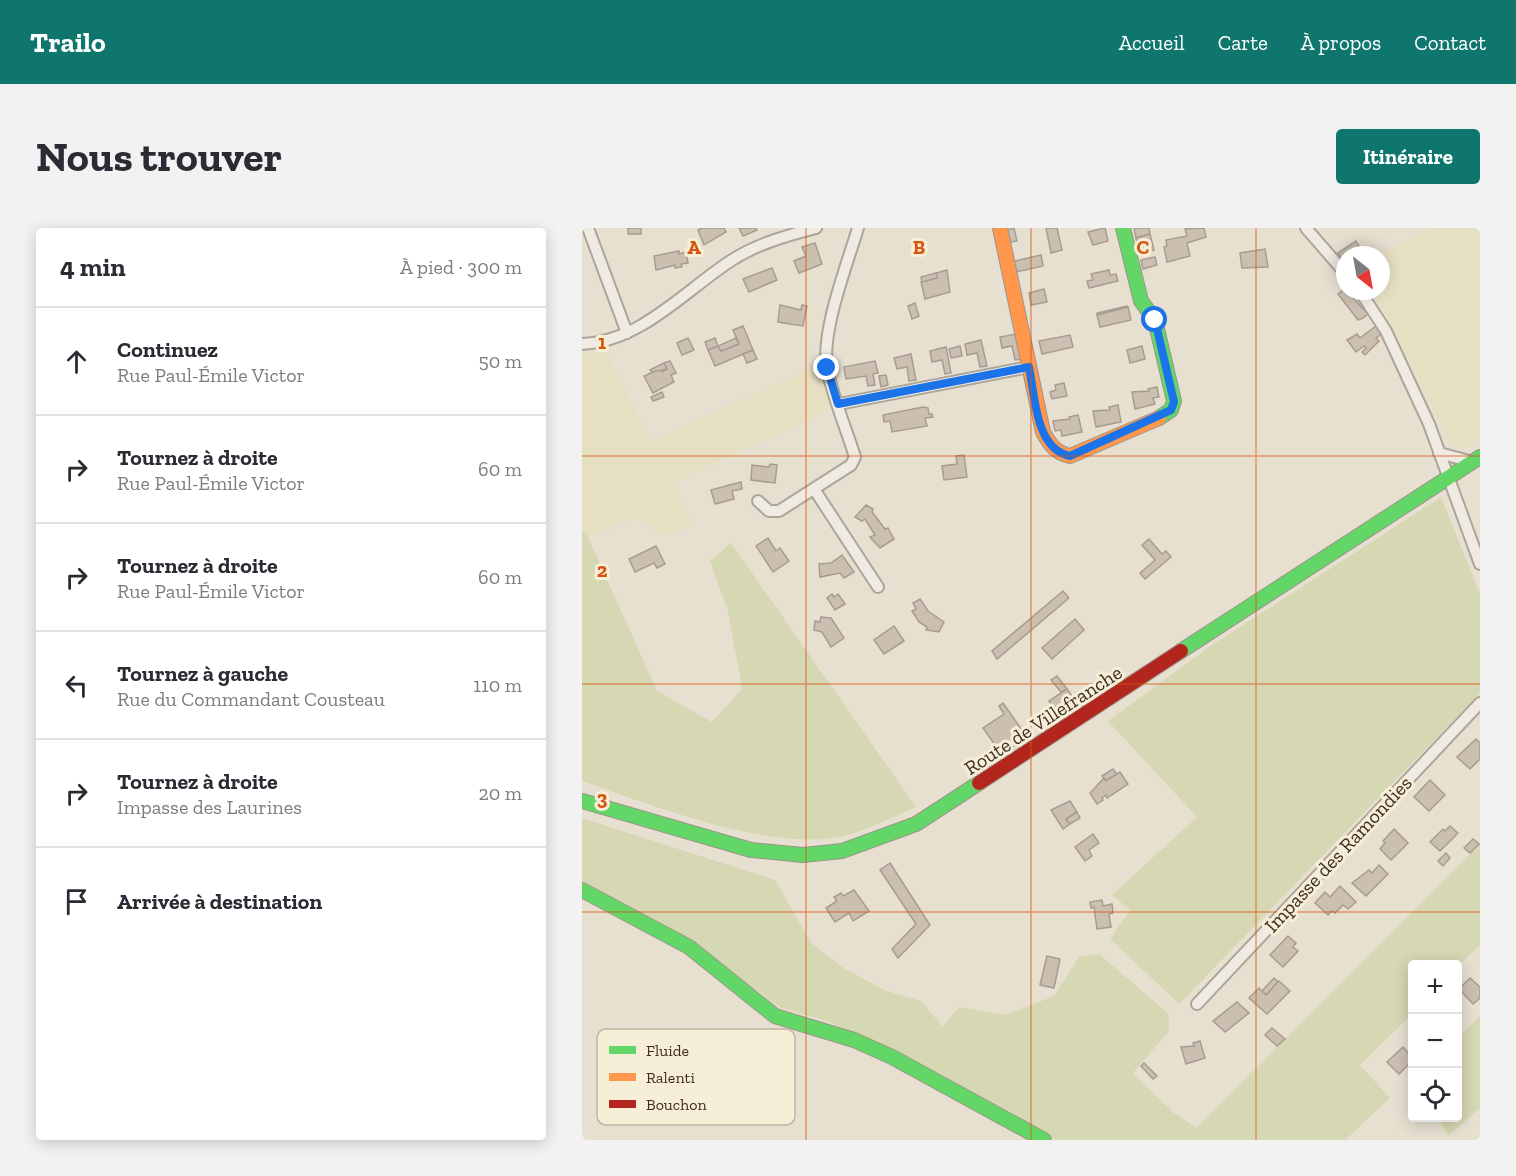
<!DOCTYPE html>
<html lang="fr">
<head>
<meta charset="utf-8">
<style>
  body { margin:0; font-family:"Zilla Slab",serif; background:#f2f2f3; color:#2b2b33 }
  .controls { position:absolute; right:18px; bottom:18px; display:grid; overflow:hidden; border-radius:6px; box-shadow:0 3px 15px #0003 }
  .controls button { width:54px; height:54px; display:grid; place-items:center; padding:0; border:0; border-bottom:2px solid #e1e1e2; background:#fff; color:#2b2b33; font:30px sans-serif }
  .compass { position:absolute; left:754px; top:18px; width:54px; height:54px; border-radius:50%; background:#fff; box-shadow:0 3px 15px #0003; rotate:149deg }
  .stop { position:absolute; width:18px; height:18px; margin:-14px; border:4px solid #1a73e8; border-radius:50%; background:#fff }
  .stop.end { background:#1a73e8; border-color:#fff; box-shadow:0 2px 6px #0008 }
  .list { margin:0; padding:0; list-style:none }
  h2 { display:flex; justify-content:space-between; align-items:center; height:78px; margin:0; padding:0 24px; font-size:26px }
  h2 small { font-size:20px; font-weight:400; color:#7c7c81 }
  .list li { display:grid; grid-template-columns:39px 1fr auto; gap:18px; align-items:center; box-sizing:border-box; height:108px; padding:0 24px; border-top:2px solid #e1e1e2 }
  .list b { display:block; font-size:22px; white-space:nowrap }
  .list p { margin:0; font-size:20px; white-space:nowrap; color:#7c7c81 }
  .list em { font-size:20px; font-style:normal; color:#7c7c81 }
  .icon { flex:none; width:33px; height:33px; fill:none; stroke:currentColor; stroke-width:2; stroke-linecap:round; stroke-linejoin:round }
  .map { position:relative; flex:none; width:898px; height:912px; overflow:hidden; border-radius:6px }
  header { display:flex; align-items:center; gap:36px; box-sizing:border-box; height:84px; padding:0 30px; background:#0f766e; color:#fff }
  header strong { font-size:28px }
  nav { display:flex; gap:33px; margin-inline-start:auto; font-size:21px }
  .intro { display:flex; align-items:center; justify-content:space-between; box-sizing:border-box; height:144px; padding:0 36px }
  h1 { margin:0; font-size:42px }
  .button { padding:15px 27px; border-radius:6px; background:#0f766e; color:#fff; font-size:21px; font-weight:700 }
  main { display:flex; gap:36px; padding:0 36px }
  aside { flex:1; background:#fff; border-radius:6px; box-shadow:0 3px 15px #0003 }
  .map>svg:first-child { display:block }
  .farmland { fill:#e6dfc2 }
  .green { fill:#d6d7b3 }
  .building { fill:#cbbfb2; stroke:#a89c90; stroke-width:1.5 }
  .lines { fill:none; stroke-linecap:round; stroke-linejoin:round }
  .street-casing { stroke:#ada599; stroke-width:14 }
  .fast-casing { stroke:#9c958a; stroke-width:16 }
  .slow-casing { stroke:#9c958a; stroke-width:16 }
  .jam-casing { stroke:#9c958a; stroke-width:16 }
  .street { stroke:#efebe3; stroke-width:10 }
  .fast { stroke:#63d668; stroke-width:14 }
  .slow { stroke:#ff974d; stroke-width:14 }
  .jam { stroke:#b3261e; stroke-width:14 }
  .route { stroke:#1a73e8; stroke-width:8 }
  .grid { fill:none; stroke:#d7550e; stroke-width:1.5; stroke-opacity:0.55 }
  .labels { text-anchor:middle; stroke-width:6; stroke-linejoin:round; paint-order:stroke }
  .street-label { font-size:20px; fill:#3d2e20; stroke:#f7eed8 }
  .key { fill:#f7eed8; stroke:#bfb4a1; stroke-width:1.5 }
  .key-label { font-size:16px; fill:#3d2e20 }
  .grid-label { font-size:20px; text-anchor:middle; font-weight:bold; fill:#d7550e; stroke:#f7eed8; stroke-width:6; stroke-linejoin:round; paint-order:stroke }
</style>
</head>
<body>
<header>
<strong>Trailo</strong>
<nav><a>Accueil</a><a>Carte</a><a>À propos</a><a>Contact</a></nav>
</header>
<div class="intro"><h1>Nous trouver</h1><a class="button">Itinéraire</a></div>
<main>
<aside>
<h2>4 min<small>À pied · 300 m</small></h2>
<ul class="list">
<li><svg class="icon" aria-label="ahead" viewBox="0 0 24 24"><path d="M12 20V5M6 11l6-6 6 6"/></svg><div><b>Continuez</b><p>Rue Paul-Émile Victor</p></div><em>50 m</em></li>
<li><svg class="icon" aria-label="right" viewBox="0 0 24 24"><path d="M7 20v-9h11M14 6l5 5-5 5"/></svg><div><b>Tournez à droite</b><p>Rue Paul-Émile Victor</p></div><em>60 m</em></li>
<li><svg class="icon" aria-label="right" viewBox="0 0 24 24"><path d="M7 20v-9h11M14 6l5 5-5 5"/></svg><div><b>Tournez à droite</b><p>Rue Paul-Émile Victor</p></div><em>60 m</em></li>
<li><svg class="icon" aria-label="left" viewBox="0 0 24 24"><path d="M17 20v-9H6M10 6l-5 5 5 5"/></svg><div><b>Tournez à gauche</b><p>Rue du Commandant Cousteau</p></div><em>110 m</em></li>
<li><svg class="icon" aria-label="right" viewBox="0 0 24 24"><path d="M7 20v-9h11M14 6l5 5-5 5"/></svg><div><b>Tournez à droite</b><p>Impasse des Laurines</p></div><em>20 m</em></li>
<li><svg class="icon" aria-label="arrive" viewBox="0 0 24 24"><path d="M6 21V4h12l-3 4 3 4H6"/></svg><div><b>Arrivée à destination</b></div></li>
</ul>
</aside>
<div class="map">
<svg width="898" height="912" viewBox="0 0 898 912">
  <rect width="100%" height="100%" fill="#e7e0d1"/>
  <!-- farmland -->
  <g class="farmland">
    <polygon points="851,0 898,0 898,211 880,222 867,214 812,100 790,63 799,63 799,27 795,27"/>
    <polygon points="23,122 68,214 239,136 252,180 91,255 112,297 83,308 53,289 6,309 0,299 0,126"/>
  </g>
  <!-- green -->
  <g class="green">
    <polygon points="859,269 898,366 898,465 597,776 528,711 548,682 530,667 615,589 526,493 630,417"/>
    <path d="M0 302 6 309 75 463 130 494 160 461 146 383 128 333 149 315 334 579C310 589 283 604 257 609 186 623 69 577 0 553Z"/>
    <polygon points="0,590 193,652 229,715 263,741 302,762 339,773 361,799 377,779 424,787 472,768 497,729 517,726 587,786 587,803 551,845 592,885 614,900 898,616 898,717 876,738 830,736 830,786 778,837 808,870 763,912 474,912 362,848 242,792 199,780 115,720 0,657"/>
    <polygon points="898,788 898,880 866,908 856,890 876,890 876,809"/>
  </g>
  <!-- building -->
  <g class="building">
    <rect x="46" y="0" width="13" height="6"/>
    <polygon points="120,0 142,0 144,4 122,17 116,2"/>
    <polygon points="157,0 174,0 175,2 161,8"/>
    <polygon points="432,0 435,13 424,15 421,3"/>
    <polygon points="464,0 475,0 480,22 469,25"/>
    <polygon points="523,0 526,13 511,17 506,4"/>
    <polygon points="552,0 567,0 568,6 554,10"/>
    <polygon points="622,0 624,9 605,15 608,28 585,34 582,19 585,18 584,12 605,8 603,1"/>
    <polygon points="568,6 572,22 558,26 554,10"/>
    <polygon points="774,13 782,27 763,27 763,37 756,25"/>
    <polygon points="233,15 240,36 217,45 212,33 224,28 220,19"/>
    <polygon points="683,21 686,39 660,40 658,25"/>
    <polygon points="97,23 97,26 104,24 106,35 99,36 100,39 93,40 93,37 74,42 72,28"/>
    <polygon points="459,27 461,38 430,45 428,34"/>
    <polygon points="573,29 575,37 561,41 559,32"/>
    <polygon points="190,40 195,52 167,64 161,51"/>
    <polygon points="365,42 368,64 343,71 339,54 355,50 354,45"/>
    <polygon points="527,42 528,47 534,46 536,53 507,60 505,53 511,52 509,46"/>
    <polygon points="354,45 355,50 340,54 339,49"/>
    <polygon points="462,61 465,74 449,77 447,65"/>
    <polygon points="763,61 786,86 781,90 776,92 756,66"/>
    <polygon points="333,75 337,88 330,91 326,78"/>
    <polygon points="198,77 219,82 220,77 225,78 221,98 196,94"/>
    <polygon points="545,78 546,79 515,87 515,85"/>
    <polygon points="546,79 549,92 518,99 515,87"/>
    <polygon points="161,98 171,122 133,138 126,122 136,118 139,123 157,116 151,102"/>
    <polygon points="794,98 800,106 794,110 797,113 783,127 780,124 784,120 782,118 774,124 765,112 775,106 778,110"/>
    <polygon points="434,106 440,131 433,132 430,118 420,120 418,109"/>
    <polygon points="488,107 491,119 460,126 457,113"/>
    <polygon points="106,110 112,122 100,127 95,115"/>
    <polygon points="133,110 136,118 126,122 123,114"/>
    <polygon points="154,110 157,116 139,123 136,118"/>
    <polygon points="399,112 405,138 398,139 395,125 385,127 383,116"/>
    <polygon points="378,118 380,128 369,130 367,121"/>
    <polygon points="560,118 563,131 548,135 545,122"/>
    <polygon points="364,119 369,145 363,146 360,132 350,134 348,123"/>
    <polygon points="171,122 175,131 165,135 161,126"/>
    <polygon points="329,126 334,152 327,153 325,139 315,141 312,130"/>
    <polygon points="88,133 94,145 89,147 92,154 71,165 62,148 78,141 80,144 85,141 82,135"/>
    <polygon points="293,133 296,145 291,146 293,157 286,158 284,148 264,151 262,139"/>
    <polygon points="82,135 85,141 70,144 68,142"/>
    <polygon points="304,147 306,157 299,159 297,148"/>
    <polygon points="482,155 485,168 470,171 468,164 474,162 473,157"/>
    <polygon points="575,159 577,169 571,170 573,176 553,181 550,164 567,163 566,161"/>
    <polygon points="80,164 82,169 71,173 69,169"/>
    <polygon points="536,177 539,194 514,199 511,183 528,182 527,179"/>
    <polygon points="341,179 346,180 347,186 350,186 351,189 343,190 345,198 310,204 308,193 302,194 301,187"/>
    <polygon points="496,187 500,204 480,208 479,202 473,203 471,193 488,191 487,189"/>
    <polygon points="382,227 385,249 362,252 360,238 375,236 374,228"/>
    <polygon points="188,236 195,237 193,255 169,252 170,237 187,239"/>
    <polygon points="159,254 160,261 150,263 152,271 133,276 129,262"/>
    <polygon points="284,277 291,281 290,284 303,301 306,300 312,311 298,320 288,309 293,307 283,291 280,293 273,289"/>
    <polygon points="186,310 194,323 198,320 207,333 191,344 174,318"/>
    <polygon points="567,311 580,326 584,323 589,329 563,351 558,345 573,332 560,317"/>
    <polygon points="74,318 83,336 75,340 72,335 53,344 47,331"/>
    <polygon points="260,327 272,344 262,350 258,345 238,349 237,336 249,335"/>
    <polygon points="481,363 487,370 415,431 410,423"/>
    <polygon points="250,366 252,369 256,366 263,376 253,382 245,370"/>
    <polygon points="338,371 346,383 362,394 357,404 344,402 345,399 337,394 330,383 334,381 331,375"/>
    <polygon points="239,389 249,390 262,410 249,419 240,404 232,402 233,393 238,394"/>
    <polygon points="493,391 502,402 470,431 460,420"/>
    <polygon points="312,398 322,413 302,426 292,412"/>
    <polygon points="475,448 485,461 479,464 469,452"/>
    <polygon points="485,461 497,478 467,497 461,488 472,480 467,473"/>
    <polygon points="421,475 442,505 438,508 441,512 420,527 401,500 422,486 417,478"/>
    <polygon points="894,511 898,515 898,531 888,541 875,529"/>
    <polygon points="531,541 535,546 524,553 520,548"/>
    <polygon points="538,544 546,556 525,570 524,567 520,570 521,572 515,576 508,565 522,550 524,553"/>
    <polygon points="848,552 863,567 847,583 832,569"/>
    <polygon points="488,573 495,584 484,591 488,596 481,601 469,582"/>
    <polygon points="495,584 498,590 488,596 484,591"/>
    <polygon points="868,598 876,605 858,623 848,614 861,601 863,603"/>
    <polygon points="812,601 826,615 809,632 798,621 803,615 801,613"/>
    <polygon points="511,606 517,615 507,622 510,628 503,633 493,619"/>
    <polygon points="891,611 897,616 888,625 882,620"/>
    <polygon points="864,625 868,630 861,638 856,633"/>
    <polygon points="308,635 348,697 316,730 310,721 334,696 298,642"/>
    <polygon points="797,637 806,646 784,668 770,655 787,642 790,645"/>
    <polygon points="758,658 774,674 766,681 761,677 753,685 750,683 746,687 733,675 743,664 748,669"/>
    <polygon points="272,662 287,683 271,693 267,685 253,694 244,680 255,673 252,669 259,665 261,668"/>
    <polygon points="520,672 521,678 530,676 531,685 527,686 529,699 515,701 512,679 509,680 508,674"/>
    <polygon points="706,708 714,715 711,719 716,723 701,739 688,727"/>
    <polygon points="465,728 478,731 472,760 458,757"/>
    <polygon points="692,750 696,754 684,767 680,763"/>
    <polygon points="888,750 898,759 898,770 891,776 877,761"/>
    <polygon points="697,753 708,763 685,786 667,770 677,760 684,767"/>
    <polygon points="655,774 667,785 643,804 631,793"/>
    <polygon points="690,800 703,811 695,818 683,807"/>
    <polygon points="618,813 623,830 604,836 599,819 612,818 611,815"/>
    <polygon points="821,819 830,829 830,833 817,846 805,834"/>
    <polygon points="562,835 575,848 571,851 559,838"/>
  </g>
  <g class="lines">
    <defs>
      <g id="street">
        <polyline points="6,0 45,105"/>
        <polyline points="724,0 763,45"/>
        <polyline points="778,63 804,103 847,196 898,336"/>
        <path d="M0 116C56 114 100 66 144 36 171 17 203 8 234 0"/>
        <polyline points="257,176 447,139"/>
        <polyline points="857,225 891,234"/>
        <polyline points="232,261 296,359"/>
        <path d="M176 273 187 283H197L269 237 273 229C264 200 251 170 245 140 239 103 265 37 276 0"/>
        <polyline points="615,776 898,475"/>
      </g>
      <g id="fast">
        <polyline points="541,0 559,73 573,92 592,173 589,182 577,190"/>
        <polyline points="599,423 898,229"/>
        <polyline points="0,573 169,622 221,627 260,623 334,596 397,555"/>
        <polyline points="0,662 107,719 193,788 272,812 310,829 462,912"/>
      </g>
      <path id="slow" d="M418 0 461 204C468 217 474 225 488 228L577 190"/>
      <polyline id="jam" points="397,555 599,423"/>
    </defs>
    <!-- street casing -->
    <use href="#street" class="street-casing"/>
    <!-- fast casing -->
    <use href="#fast" class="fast-casing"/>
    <!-- slow casing -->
    <use href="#slow" class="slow-casing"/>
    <!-- jam casing -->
    <use href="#jam" class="jam-casing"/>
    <!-- street -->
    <use href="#street" class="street"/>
    <!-- fast -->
    <use href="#fast" class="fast"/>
    <!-- slow -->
    <use href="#slow" class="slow"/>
    <!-- jam -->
    <use href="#jam" class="jam"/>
  </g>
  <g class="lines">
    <!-- route -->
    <path class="route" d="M245 140 256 176 447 139C453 167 453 221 488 228L589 182 592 174 573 92"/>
  </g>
  <!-- grid -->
  <path class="grid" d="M224 0V912M449 0V912M674 0V912M0 228H898M0 456H898M0 684H898"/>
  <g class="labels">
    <!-- street labels -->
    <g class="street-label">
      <text transform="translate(461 492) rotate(-33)" y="7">Route de Villefranche</text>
      <text transform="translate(756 626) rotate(-47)" y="7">Impasse des Ramondies</text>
    </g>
  </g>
  <!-- legend -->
  <rect x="15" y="801" width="198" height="96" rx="9" class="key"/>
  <rect x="27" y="818" width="27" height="8" fill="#63d668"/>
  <rect x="27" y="845" width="27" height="8" fill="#ff974d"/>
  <rect x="27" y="872" width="27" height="8" fill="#b3261e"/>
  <g class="key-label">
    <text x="64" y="828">Fluide</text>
    <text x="64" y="855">Ralenti</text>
    <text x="64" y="882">Bouchon</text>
  </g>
  <g class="grid-label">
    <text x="112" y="26">A</text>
    <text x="337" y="26">B</text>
    <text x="561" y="26">C</text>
    <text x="20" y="121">1</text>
    <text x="20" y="349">2</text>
    <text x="20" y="577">3</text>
  </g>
</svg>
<div class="controls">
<button>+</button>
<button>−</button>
<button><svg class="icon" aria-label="locate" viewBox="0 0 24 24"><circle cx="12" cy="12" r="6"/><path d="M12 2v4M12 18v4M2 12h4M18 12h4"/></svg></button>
</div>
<svg class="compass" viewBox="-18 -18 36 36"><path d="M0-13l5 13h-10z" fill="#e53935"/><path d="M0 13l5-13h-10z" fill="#7c7c81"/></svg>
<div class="stop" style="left:573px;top:92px"></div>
<div class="stop end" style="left:245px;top:140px"></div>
</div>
</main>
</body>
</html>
